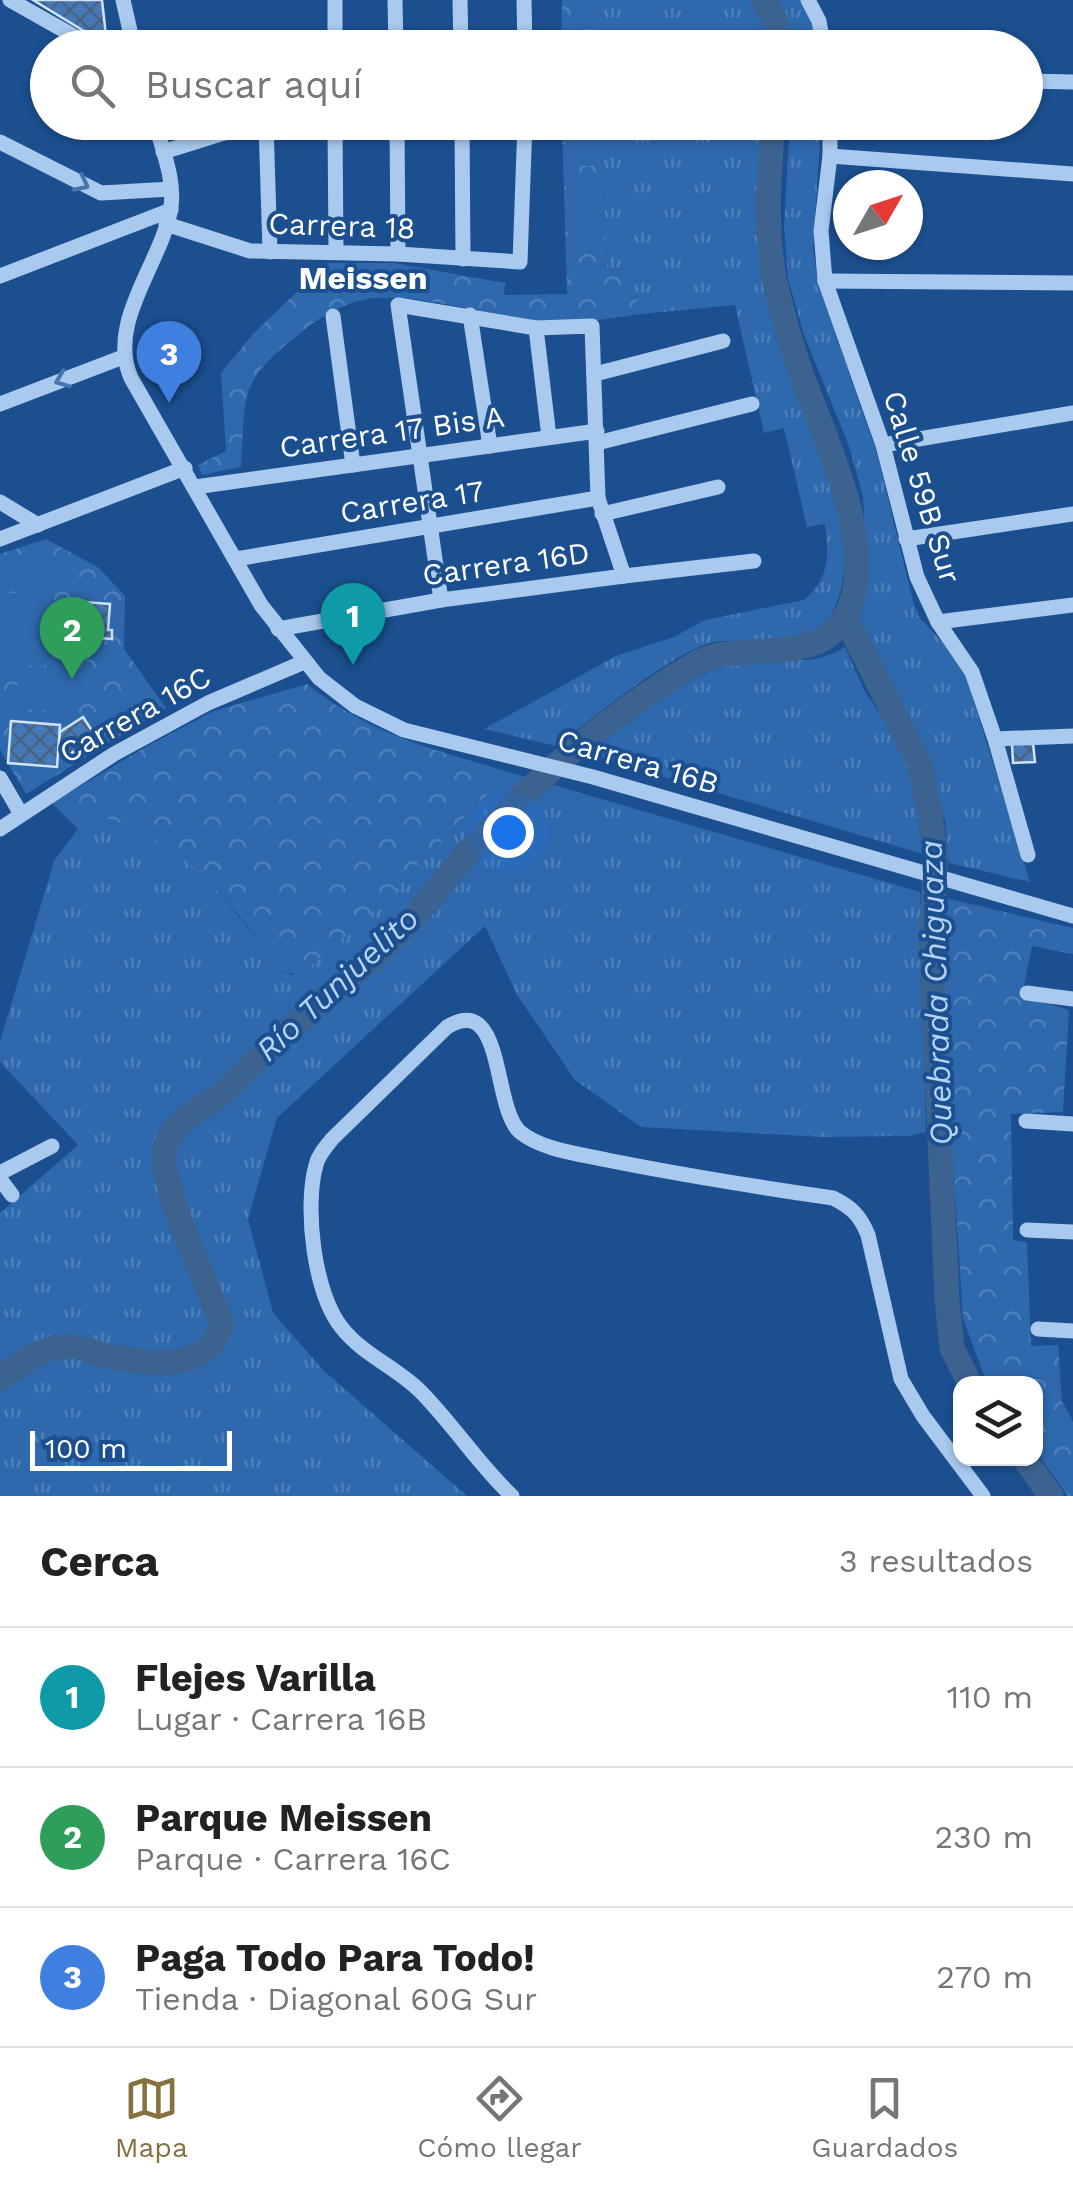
<!DOCTYPE html>
<html lang="es">
<head>
<meta charset="utf-8">
<style>
  body { margin:0; font-family:"Work Sans",sans-serif; background:#f6f6f6; color:#222 }
  .controls { position:absolute; right:30px; bottom:30px; display:grid; overflow:hidden; border-radius:20px; box-shadow:0 2px 8px #0004 }
  .controls button { width:90px; height:90px; display:grid; place-items:center; padding:0; border:0; border-bottom:2px solid #e0e0e0; background:#fff; color:#222; font:50px sans-serif }
  .compass { position:absolute; left:833px; top:170px; width:90px; height:90px; border-radius:50%; background:#fff; box-shadow:0 2px 8px #0004; rotate:51deg }
  .scale { position:absolute; left:30px; bottom:25px; width:202px; box-sizing:border-box; padding-left:10px; border:5px solid #fff; border-top:0; font-size:28px; line-height:35px; white-space:nowrap; color:#fff; -webkit-text-stroke:8px #1b4f8f; paint-order:stroke }
  .you { position:absolute; left:508px; top:832px; width:35px; height:35px; margin:-25px; border:8px solid #fff; border-radius:50%; background:#1a73e8; box-shadow:0 0 0 15px #1a73e833 }
  .badge { display:grid; place-items:center; width:65px; height:65px; border-radius:50%; background:#857141; color:#fff; font-size:32px; font-weight:700 }
  .pin { position:absolute; translate:-50% -82px; filter:drop-shadow(0 2px 5px #0008) }
  .pin::after { content:''; position:absolute; top:52px; width:35px; height:30px; background:inherit; clip-path:polygon(0 0,100% 0,50% 100%) }
  .list { margin:0; padding:0; list-style:none }
  h2 { display:flex; justify-content:space-between; align-items:center; height:130px; margin:0; padding:0 40px; font-size:42px }
  h2 small { font-size:32px; font-weight:400; color:#767676 }
  .list li { display:grid; grid-template-columns:65px 1fr auto; gap:30px; align-items:center; box-sizing:border-box; height:140px; padding:0 40px; border-top:2px solid #e0e0e0 }
  .list b { display:block; font-size:38px; white-space:nowrap }
  .list p { margin:0; font-size:32px; white-space:nowrap; color:#767676 }
  .list em { font-size:32px; font-style:normal; color:#767676 }
  .icon { flex:none; width:55px; height:55px; fill:none; stroke:currentColor; stroke-width:2; stroke-linecap:round; stroke-linejoin:round }
  .map { position:relative; flex:none; width:1073px; height:1496px; overflow:hidden }
  .search { position:absolute; background:#fff; box-shadow:0 2px 8px #0004; left:30px; right:30px; top:30px; height:110px; display:flex; align-items:center; gap:25px; box-sizing:border-box; padding:0 35px; border-radius:55px; color:#767676; font-size:38px }
  .sheet { height:550px; background:#fff }
  nav { display:flex; justify-content:space-around; align-items:center; box-sizing:border-box; height:140px; border-top:2px solid #e0e0e0; background:#fff; font-size:28px; color:#767676 }
  nav a { display:grid; justify-items:center; gap:5px }
  nav .on { color:#857141 }
  .map>svg:first-child { display:block }
  .grass { fill:url(#grass-tufts) }
  .park { fill:url(#park-crowns) }
  .garden { fill:#2e69ad }
  .lines { fill:none; stroke-linecap:round; stroke-linejoin:round }
  .river { stroke:#3c6290; stroke-width:25 }
  .building { fill:url(#building-cross-hatch); stroke:#cfe3fa; stroke-width:2.5 }
  .minor { stroke:#a9c9ee; stroke-width:15 }
  .oneway { stroke:#4674ac }
  .labels { text-anchor:middle; stroke-width:8; stroke-linejoin:round; paint-order:stroke }
  .street-label { font-size:30px; fill:#fff; stroke:#1b4f8f }
  .neighbourhood-label { font-size:32px; font-weight:bold; fill:#fff; stroke:#1b4f8f }
  .water-label { font-size:32px; font-style:italic; fill:#b5d3f5; stroke:#1b4f8f }
</style>
</head>
<body>
<div class="map">
<svg width="1073" height="1496" viewBox="0 0 1073 1496">
  <defs>
    <pattern id="grass-tufts" width="24" height="20" patternUnits="userSpaceOnUse" patternTransform="scale(2.5)"><rect width="24" height="20" fill="#2e69ad"/><path d="M3 7l-1-3M5 7V3M7 7l1-3M15 17l-1-3M17 17v-4M19 17l1-3" fill="none" stroke="#4d80b9"/></pattern>
    <pattern id="park-crowns" width="20" height="18" patternUnits="userSpaceOnUse" patternTransform="scale(2.5)"><rect width="20" height="18" fill="#2e69ad"/><path d="M2 6a3 3 0 1 1 6 0M12 15a3 3 0 1 1 6 0" fill="none" stroke="#4d80b9"/></pattern>
    <pattern id="building-cross-hatch" width="8" height="8" patternUnits="userSpaceOnUse" patternTransform="scale(2.5)"><rect width="8" height="8" fill="#4478b7"/><path d="M0 0l8 8M0 8l8-8" fill="none" stroke="#486282"/></pattern>
  </defs>
  <rect width="100%" height="100%" fill="#1b4f8f"/>
  <!-- grass -->
  <g class="grass">
    <polygon points="594,0 753,0 768,33 770,47 596,47"/>
    <polygon points="777,0 804,0 822,47 790,47"/>
    <path d="M600 123H766C761 178 756 218 765 274 771 308 782 344 793 377 815 444 868 541 833 611 831 615 830 621 826 624 804 645 745 638 715 642 677 648 590 721 556 746L484 729 616 656 674 637 705 620 804 600C830 579 829 554 825 524L807 527 784 428 764 433 735 305 641 314 629 268 607 269Z"/>
    <polygon points="790,123 821,123 813,249 818,285 877,453 913,601 919,617 946,646 966,676 1030,882 949,863 945,821 929,766 857,612 867,572 863,497 849,446 804,335 788,278 784,226"/>
    <path d="M845 647 864 690 896 738 911 769 923 854 587 754C638 718 691 667 755 658 796 652 802 672 845 647Z"/>
    <polygon points="509,772 920,892 926,1132 908,1136 823,1137 641,1127 575,1080 517,995 485,926 277,1118 248,1219 273,1313 324,1371 467,1496 0,1496 0,1213 78,1145 0,1062 0,1042 54,861 78,829 90,822 107,818 134,827 161,842 200,870 285,972 292,975 366,918"/>
  </g>
  <!-- park -->
  <g class="park">
    <polygon points="562,0 594,0 596,47 561,47"/>
    <path d="M562 123H600L607 269 629 268 641 314C609 318 573 326 541 322 491 318 405 287 358 301 335 308 317 319 299 334 237 383 246 394 241 467L202 475 198 465 226 451 221 373 253 334 327 263H394L505 283 504 295 567 294Z"/>
    <polygon points="46,539 99,568 125,596 124,649 166,708 26,794 0,750 0,554"/>
    <path d="M307 684C370 735 433 749 509 772L366 918 307 969 298 974 285 972C227 904 198 849 107 818L78 829 52 803 149 745 214 711Z"/>
    <polygon points="945,898 1073,928 1073,954 1032,946 1022,996 1069,1010 1063,1112 1011,1114 1013,1240 1027,1242 1031,1346 1058,1345 1062,1401 1073,1422 1073,1496 1068,1496 1036,1451 1036,1384 987,1383 963,1319 942,984"/>
  </g>
  <!-- garden -->
  <g class="garden">
    <polygon points="565,123 592,123 593,166 566,166"/>
    <polygon points="594,176 596,239 568,240 566,177"/>
    <polygon points="18,557 77,562 75,591 15,585"/>
    <polygon points="0,592 54,596 52,626 0,622"/>
    <polygon points="0,630 46,632 45,666 0,665"/>
    <polygon points="18,677 76,681 74,713 15,708"/>
  </g>
  <g class="lines">
    <!-- river -->
    <g class="river">
      <polyline points="763,0 775,19 780,48"/>
      <polyline points="845,617 919,763 930,813 936,857 931,937 947,1299 952,1348 970,1384"/>
      <path d="M0 1378C21 1365 43 1345 70 1346 82 1346 95 1353 107 1356 147 1364 207 1373 222 1325 209 1285 155 1181 166 1145 174 1120 206 1107 224 1092 238 1080 251 1066 264 1053 304 1014 349 981 390 943 420 914 445 878 473 847 540 774 608 716 693 665 741 637 814 670 845 617 883 551 820 430 798 365 791 343 784 319 778 296 764 239 768 181 773 122"/>
      <polyline points="1024,1458 1051,1496"/>
    </g>
  </g>
  <!-- building -->
  <g class="building">
    <polygon points="33,0 102,0 107,45"/>
    <polygon points="69,601 110,604 108,630 112,630 112,639 61,634 62,625 67,625"/>
    <polygon points="83,717 100,743 77,758 73,752 66,757 58,746 60,732"/>
    <polygon points="11,721 60,725 57,767 8,763"/>
    <polygon points="1033,743 1035,762 1013,763 1012,744"/>
  </g>
  <g class="lines">
    <!-- minor -->
    <g class="minor">
      <polyline points="10,0 95,48"/>
      <polyline points="123,0 134,48"/>
      <polyline points="335,0 335,48"/>
      <polyline points="395,0 396,48"/>
      <polyline points="460,0 461,48"/>
      <polyline points="524,0 525,48"/>
      <polyline points="808,0 819,21 824,48"/>
      <polyline points="1026,81 1073,82"/>
      <path d="M155 122C162 149 175 179 171 207 163 262 106 321 131 378L261 605 319 678 355 706 404 730 593 777 1073 916"/>
      <polyline points="335,122 336,252"/>
      <polyline points="397,122 398,254"/>
      <polyline points="462,122 463,259"/>
      <polyline points="830,122 830,156 821,231 825,281 883,445 917,577 938,622 972,672 995,739 1028,855"/>
      <polyline points="266,123 270,252"/>
      <polyline points="0,142 101,193 171,189"/>
      <polyline points="163,152 243,127 270,122"/>
      <polyline points="830,156 1073,174"/>
      <polyline points="166,224 250,251 398,254 520,262 525,122"/>
      <polyline points="0,276 171,210"/>
      <polyline points="825,281 1073,283"/>
      <polyline points="470,315 490,446"/>
      <polyline points="333,316 353,465"/>
      <polyline points="536,328 549,437"/>
      <polyline points="595,374 723,341"/>
      <polyline points="0,404 123,357"/>
      <polyline points="597,443 752,404"/>
      <polyline points="883,445 1073,413"/>
      <polyline points="195,487 597,431"/>
      <polyline points="0,502 38,525"/>
      <polyline points="602,514 718,487"/>
      <polyline points="0,539 185,468"/>
      <polyline points="906,539 1073,514"/>
      <polyline points="236,559 598,498"/>
      <polyline points="441,600 398,305 536,328 592,326 598,498 624,576 754,561"/>
      <polyline points="938,622 1073,605"/>
      <polyline points="278,629 441,600 624,576"/>
      <polyline points="995,739 1073,736"/>
      <polyline points="0,778 21,814"/>
      <polyline points="0,829 114,754 208,703 304,662"/>
      <polyline points="1027,993 1073,999"/>
      <polyline points="1026,1121 1073,1124"/>
      <polyline points="0,1173 52,1146"/>
      <polyline points="0,1179 12,1195"/>
      <polyline points="1027,1230 1073,1232"/>
      <polyline points="1038,1329 1073,1331"/>
      <path d="M512 1496C478 1464 453 1424 420 1391 397 1368 362 1354 342 1328 314 1294 304 1207 316 1165 318 1155 326 1147 332 1139L447 1027C505 992 492 1107 520 1132 542 1150 580 1154 607 1160 682 1175 757 1187 833 1198 851 1207 860 1215 868 1235L901 1379 923 1416 983 1496"/>
    </g>
  </g>
  <!-- one-way arrows -->
  <defs><path id="oneway-chevron" d="M-2-3.5L2.5 0L-2 3.5" fill="none" stroke-width="1.6" stroke-linecap="round" stroke-linejoin="round" transform="scale(2.5)"/></defs>
  <g class="oneway">
    <use href="#oneway-chevron" transform="translate(82 184) rotate(26)"/>
    <use href="#oneway-chevron" transform="translate(62 380) rotate(159)"/>
  </g>
  <g class="labels">
    <!-- street labels -->
    <g class="street-label">
      <text transform="translate(342 226) rotate(2)" y="10">Carrera 18</text>
      <text transform="translate(392 432) rotate(-8)" y="10">Carrera 17 Bis A</text>
      <text transform="translate(922 487) rotate(73)" y="10">Calle 59B Sur</text>
      <text transform="translate(412 502) rotate(-9)" y="10">Carrera 17</text>
      <text transform="translate(506 564) rotate(-8)" y="10">Carrera 16D</text>
      <text transform="translate(135 715) rotate(-29)" y="10">Carrera 16C</text>
      <text transform="translate(638 762) rotate(16)" y="10">Carrera 16B</text>
    </g>
    <!-- neighbourhood labels -->
    <g class="neighbourhood-label">
      <text x="363" y="289">Meissen</text>
    </g>
    <!-- water labels -->
    <g class="water-label">
      <text transform="translate(337 984) rotate(-43)" y="11">Río Tunjuelito</text>
      <text transform="translate(936 993) rotate(-92)" y="11">Quebrada Chiguaza</text>
    </g>
  </g>
</svg>
<div class="controls">
<button><svg class="icon" aria-label="layers" viewBox="0 0 24 24"><path d="M12 4l9 5-9 5-9-5zM3 14l9 5 9-5"/></svg></button>
</div>
<svg class="compass" viewBox="-18 -18 36 36"><path d="M0-13l5 13h-10z" fill="#e53935"/><path d="M0 13l5-13h-10z" fill="#767676"/></svg>
<div class="scale">100 m</div>
<div class="you"></div>
<div class="pin badge" style="left:353px;top:665px;background:#0f9aa8">1</div>
<div class="pin badge" style="left:72px;top:679px;background:#2e9e5b">2</div>
<div class="pin badge" style="left:169px;top:403px;background:#3f7fe0">3</div>
<div class="search"><svg class="icon" aria-label="search" viewBox="0 0 24 24"><circle cx="10" cy="10" r="6"/><path d="M15 15l6 6"/></svg>Buscar aquí</div>
</div>
<section class="sheet">
<h2>Cerca<small>3 resultados</small></h2>
<ul class="list">
<li><span class="badge" style="background:#0f9aa8">1</span><div><b>Flejes Varilla</b><p>Lugar · Carrera 16B</p></div><em>110 m</em></li>
<li><span class="badge" style="background:#2e9e5b">2</span><div><b>Parque Meissen</b><p>Parque · Carrera 16C</p></div><em>230 m</em></li>
<li><span class="badge" style="background:#3f7fe0">3</span><div><b>Paga Todo Para Todo!</b><p>Tienda · Diagonal 60G Sur</p></div><em>270 m</em></li>
</ul>
</section>
<nav>
<a class="on"><svg class="icon" aria-label="map" viewBox="0 0 24 24"><path d="M3 6l6-2 6 2 6-2v14l-6 2-6-2-6 2zM9 4v14M15 6v14"/></svg>Mapa</a>
<a><svg class="icon" aria-label="directions" viewBox="0 0 24 24"><path d="M12 3l9 9-9 9-9-9zM9 14v-3h6M13 9l2 2-2 2"/></svg>Cómo llegar</a>
<a><svg class="icon" aria-label="saved" viewBox="0 0 24 24"><path d="M7 4h10v16l-5-4-5 4z"/></svg>Guardados</a>
</nav>
</body>
</html>
